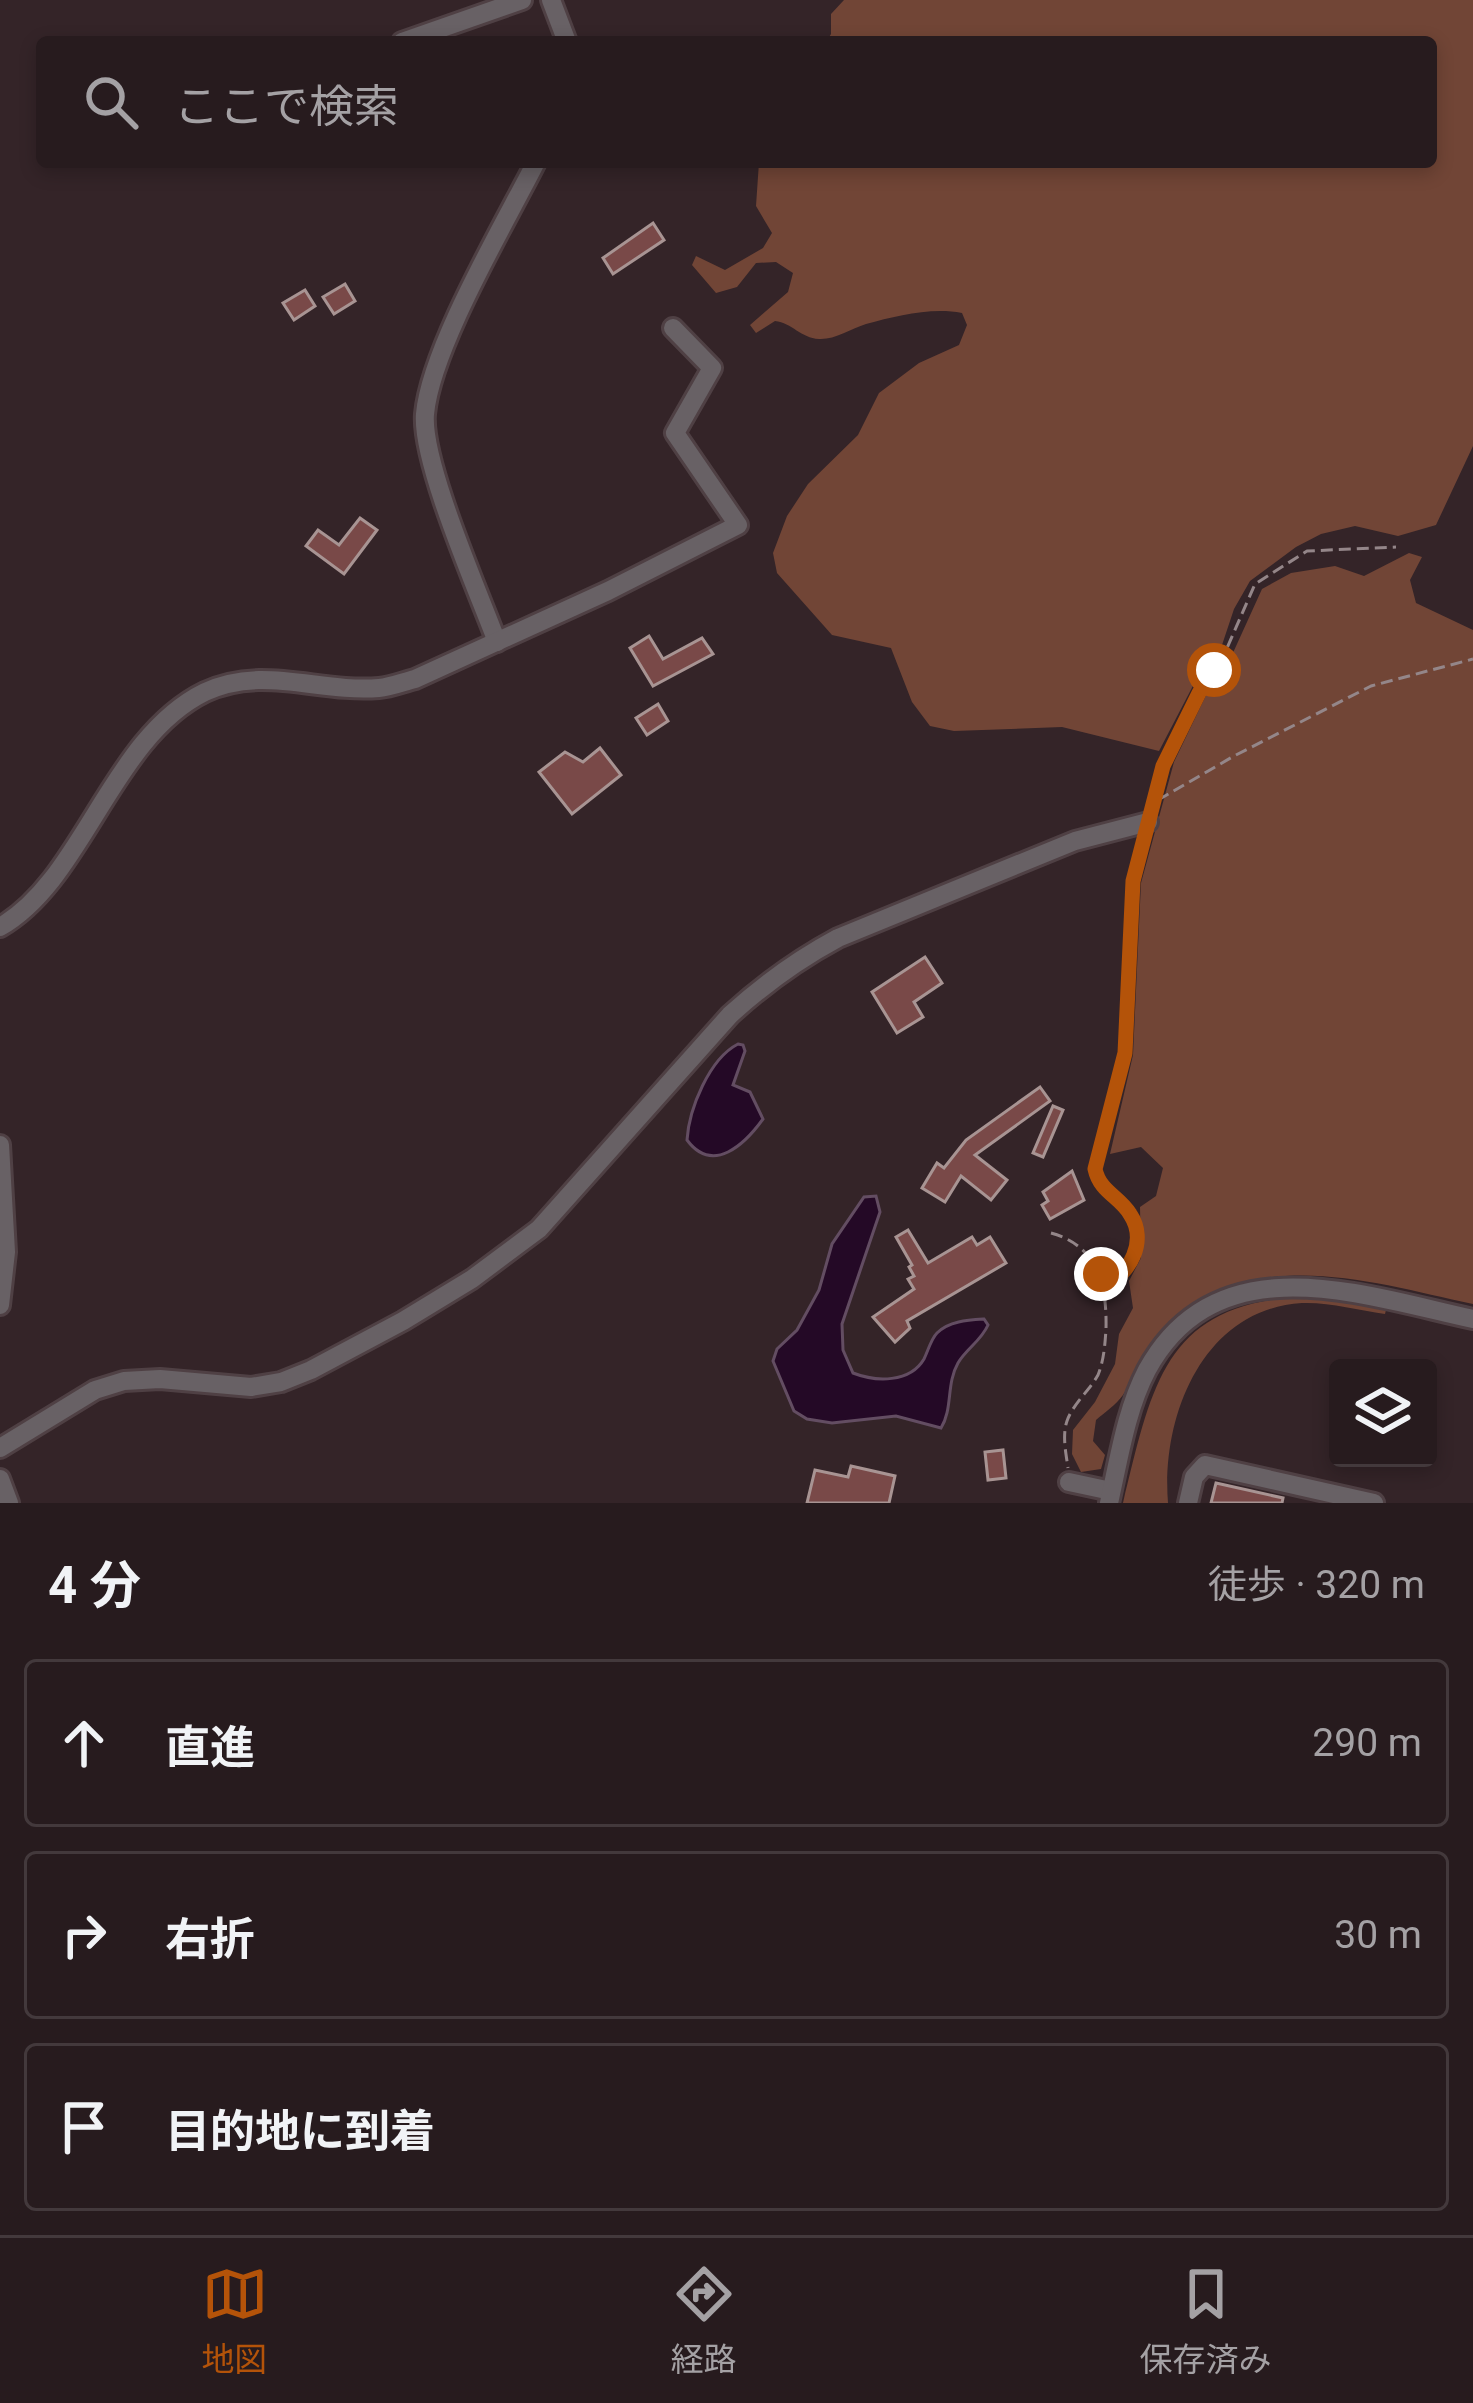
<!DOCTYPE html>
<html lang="ja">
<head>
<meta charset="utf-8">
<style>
  body { margin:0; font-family:Roboto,"Noto Sans JP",sans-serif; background:#33282b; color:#f1f3f6 }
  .controls { position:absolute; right:36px; bottom:36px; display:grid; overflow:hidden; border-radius:12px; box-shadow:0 6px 18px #0003 }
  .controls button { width:108px; height:108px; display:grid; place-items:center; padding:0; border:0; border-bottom:3px solid #43393c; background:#271b1e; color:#f1f3f6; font:60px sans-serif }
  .stop { position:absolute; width:36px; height:36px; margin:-27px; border:9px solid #b45309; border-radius:50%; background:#fff }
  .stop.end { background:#b45309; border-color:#fff; box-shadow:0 3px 12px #0008 }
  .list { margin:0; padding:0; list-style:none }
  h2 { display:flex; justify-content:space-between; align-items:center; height:156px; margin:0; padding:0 48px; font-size:51px }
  h2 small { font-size:39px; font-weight:400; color:#a4a1a4 }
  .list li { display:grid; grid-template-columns:78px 1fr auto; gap:36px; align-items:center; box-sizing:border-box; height:168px; margin:0 24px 24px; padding:0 24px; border:3px solid #43393c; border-radius:12px }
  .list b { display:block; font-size:45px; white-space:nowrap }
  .list em { font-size:39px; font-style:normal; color:#a4a1a4 }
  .icon { flex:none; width:66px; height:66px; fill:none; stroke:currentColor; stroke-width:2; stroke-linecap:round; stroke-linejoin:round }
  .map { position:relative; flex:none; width:1473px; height:1503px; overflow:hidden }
  .search { position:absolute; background:#271b1e; box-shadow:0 6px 18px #0003; left:36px; right:36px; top:36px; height:132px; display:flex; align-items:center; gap:30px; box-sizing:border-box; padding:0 42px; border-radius:12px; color:#a4a1a4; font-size:45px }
  .sheet { height:732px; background:#271b1e }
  nav { display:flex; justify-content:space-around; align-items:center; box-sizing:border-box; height:168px; border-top:3px solid #43393c; background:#271b1e; font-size:33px; color:#a4a1a4 }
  nav a { display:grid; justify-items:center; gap:6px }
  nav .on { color:#b45309 }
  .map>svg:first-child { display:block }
  .forest { fill:#714536 }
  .water { fill:#240926; stroke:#634d62; stroke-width:3 }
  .building { fill:#794948; stroke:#a89493; stroke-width:3 }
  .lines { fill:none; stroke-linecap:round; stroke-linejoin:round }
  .minor-casing { stroke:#4f4044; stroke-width:24 }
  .path { stroke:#948689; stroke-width:3; stroke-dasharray:12 6; stroke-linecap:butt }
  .minor { stroke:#686165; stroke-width:18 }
  .route { stroke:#b45309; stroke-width:15 }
</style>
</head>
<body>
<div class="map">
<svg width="1473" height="1503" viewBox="0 0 1473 1503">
  <rect width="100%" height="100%" fill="#342428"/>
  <!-- forest -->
  <g class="forest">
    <path d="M844 0H1473V446L1436 525 1398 536 1355 526 1321 534 1296 547 1250 581 1234 609 1222 645 1196 680 1159 751 1062 727 954 731 930 726 912 702 891 648 832 635 777 573 773 553 787 516 808 484 858 435 879 393 919 363 959 345 967 325 962 313C931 307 896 316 866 324 851 329 834 340 819 339 801 338 792 323 775 321L756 333 750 325 788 292 793 273 776 262 756 263 737 287 716 293 692 265 696 256 725 270 763 248 772 233 756 206 759 162H1431V42H826L831 34V14Z"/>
    <path d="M1409 553 1422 557 1410 580 1416 603 1473 630V1304C1371 1282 1253 1243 1167 1326 1148 1345 1138 1373 1123 1395 1116 1405 1105 1412 1096 1420L1093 1441 1105 1455 1101 1469 1081 1472 1072 1454 1073 1430 1095 1402 1115 1364 1119 1334 1133 1308 1129 1281 1141 1258 1140 1207 1156 1196 1163 1168 1141 1147 1110 1154 1133 1055 1141 883 1174 762 1210 687 1232 655 1262 589 1291 573 1335 566 1364 576Z"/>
    <path d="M1320 1296 1386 1310 1385 1314C1358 1310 1329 1302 1302 1303 1203 1309 1161 1416 1168 1503H1123C1154 1376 1167 1298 1320 1296Z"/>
  </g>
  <!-- water -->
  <g class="water">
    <path d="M738 1044 743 1045 745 1051 733 1085 750 1092 763 1119C745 1144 713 1175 687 1140 689 1109 709 1059 738 1044Z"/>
    <path d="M876 1196 880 1212 842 1324 843 1350 853 1373C876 1382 910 1383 924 1359 928 1351 931 1339 937 1333 949 1321 968 1320 984 1319L988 1325C981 1341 966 1349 958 1363 946 1384 953 1409 941 1428L896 1416 832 1423 807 1419 794 1411 773 1361 777 1349 797 1330 819 1290 832 1244 864 1197Z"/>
  </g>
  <!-- building -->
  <g class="building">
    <polygon points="653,223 664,240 613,274 603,258"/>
    <polygon points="345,284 355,301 334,314 323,297"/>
    <polygon points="305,290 315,306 294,320 283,303"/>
    <polygon points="360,518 377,530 344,574 306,546 318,530 339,545"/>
    <polygon points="649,636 663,659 702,638 713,654 653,686 630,648"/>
    <polygon points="658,704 668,721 647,735 636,718"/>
    <polygon points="600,748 621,775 572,814 539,772 565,752 583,762"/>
    <polygon points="925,957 942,983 914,1002 923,1017 897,1033 872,992"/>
    <polygon points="1040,1087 1050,1101 975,1155 1007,1180 991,1200 961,1176 945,1202 922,1188 937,1163 944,1168 966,1140"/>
    <polygon points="1053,1106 1063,1110 1043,1157 1033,1153"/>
    <polygon points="1072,1171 1084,1200 1050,1219 1042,1205 1048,1201 1043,1192"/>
    <polygon points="908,1230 928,1263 972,1237 977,1245 990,1237 1006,1263 907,1321 910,1328 895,1342 873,1317 914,1289 908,1279 914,1276 909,1267 912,1265 896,1237"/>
    <polygon points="1003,1450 1006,1478 988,1480 985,1452"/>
    <polygon points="851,1466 895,1476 889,1503 807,1503 815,1470 848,1477"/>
    <polygon points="1216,1483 1283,1498 1282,1503 1211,1503"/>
  </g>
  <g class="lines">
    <defs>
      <g id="minor">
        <polyline points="551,0 567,42"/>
        <polyline points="402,42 522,0"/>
        <path d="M497 642C478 591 421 462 425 414 431 348 504 225 536 162"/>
        <path d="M0 927C84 879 111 738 205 692 263 665 319 693 379 688 391 687 403 682 415 679L608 591 738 525 675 433 712 368 673 328"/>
        <polyline points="0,1145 6,1252 0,1305"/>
        <path d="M0 1448 95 1390 124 1381 160 1379 251 1387 281 1382 311 1370 403 1321 472 1279 539 1229 730 1015C764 984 797 960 838 938L1075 841 1148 822"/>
        <polyline points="0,1479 9,1503"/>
        <polyline points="1069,1482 1111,1491"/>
        <path d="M1109 1503C1119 1459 1126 1410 1147 1370 1217 1242 1362 1295 1473 1319"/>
        <polyline points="1188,1503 1194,1477 1205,1465 1374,1503"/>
      </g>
    </defs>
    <!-- minor casing -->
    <use href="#minor" class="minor-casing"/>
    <!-- path -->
    <g class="path">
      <polyline points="1158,800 1234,756 1371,686 1473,659"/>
      <polyline points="1152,809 1163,767 1199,693 1227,648 1255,584 1307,551 1396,547"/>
      <path d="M1051 1233C1098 1246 1107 1285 1106 1329 1105 1344 1104 1360 1098 1375 1089 1391 1073 1404 1067 1421 1062 1436 1066 1453 1068 1468"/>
      <path d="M1104 1286C1132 1273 1139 1250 1134 1221L1098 1182 1095 1169 1125 1053 1133 881 1145 842"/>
    </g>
    <!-- minor -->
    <use href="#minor" class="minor"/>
  </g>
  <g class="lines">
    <!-- route -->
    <path class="route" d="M1101 1274 1104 1286C1130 1274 1148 1241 1130 1214 1119 1196 1100 1192 1095 1169L1125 1053 1133 881 1163 766 1199 693 1214 670"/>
  </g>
</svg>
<div class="controls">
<button><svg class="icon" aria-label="layers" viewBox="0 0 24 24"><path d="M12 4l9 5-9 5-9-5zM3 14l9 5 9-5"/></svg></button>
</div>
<div class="stop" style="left:1214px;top:670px"></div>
<div class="stop end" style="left:1101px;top:1274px"></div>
<div class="search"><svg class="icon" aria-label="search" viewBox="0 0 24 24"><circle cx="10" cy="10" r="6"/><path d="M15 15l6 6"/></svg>ここで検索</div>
</div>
<section class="sheet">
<h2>4 分<small>徒歩 · 320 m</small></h2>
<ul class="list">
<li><svg class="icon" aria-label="ahead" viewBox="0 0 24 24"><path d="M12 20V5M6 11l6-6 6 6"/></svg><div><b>直進</b></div><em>290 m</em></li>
<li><svg class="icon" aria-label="right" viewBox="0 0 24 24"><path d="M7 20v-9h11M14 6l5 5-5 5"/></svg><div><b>右折</b></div><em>30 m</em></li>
<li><svg class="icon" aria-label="arrive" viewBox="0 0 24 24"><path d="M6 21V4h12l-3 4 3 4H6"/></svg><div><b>目的地に到着</b></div></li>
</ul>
</section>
<nav>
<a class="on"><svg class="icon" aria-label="map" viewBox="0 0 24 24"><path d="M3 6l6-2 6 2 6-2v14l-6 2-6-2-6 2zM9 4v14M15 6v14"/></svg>地図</a>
<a><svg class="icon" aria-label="directions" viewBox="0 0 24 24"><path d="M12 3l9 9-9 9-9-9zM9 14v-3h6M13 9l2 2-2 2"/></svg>経路</a>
<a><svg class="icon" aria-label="saved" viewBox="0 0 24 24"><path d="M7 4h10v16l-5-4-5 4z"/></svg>保存済み</a>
</nav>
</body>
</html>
